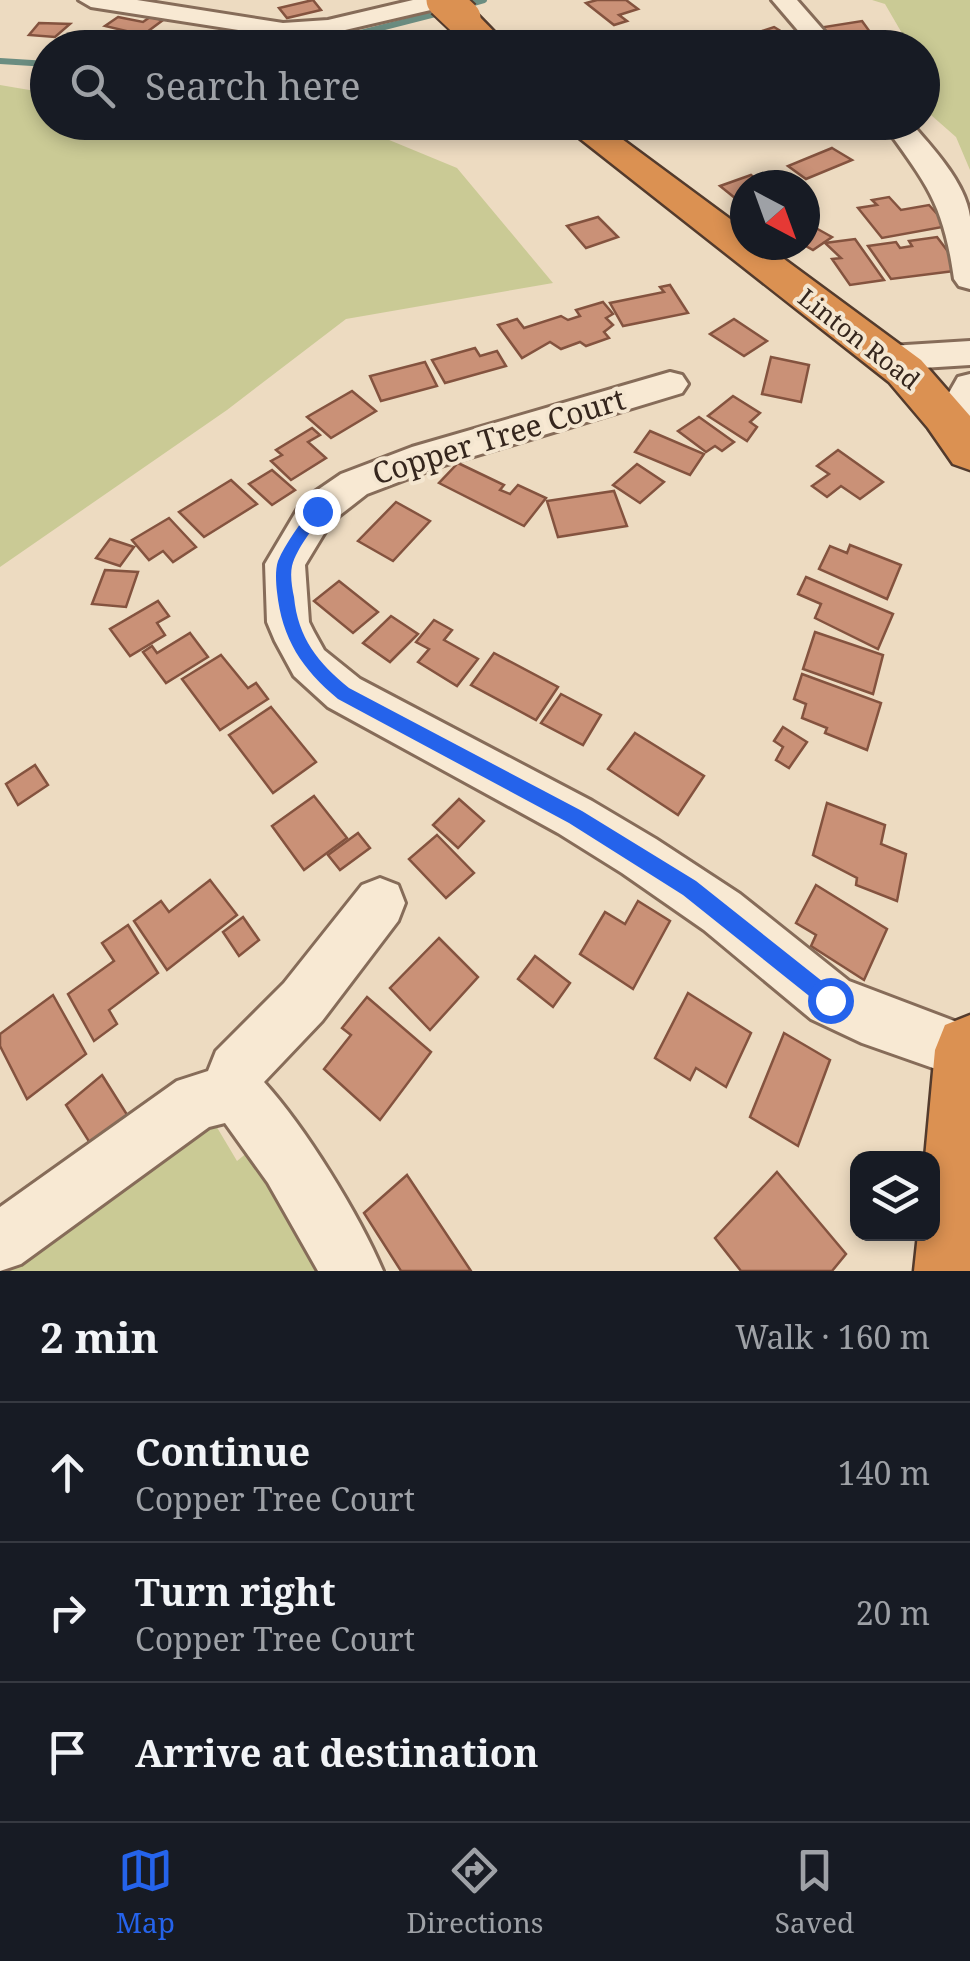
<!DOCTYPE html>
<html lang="en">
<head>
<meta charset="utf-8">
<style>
  body { margin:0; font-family:"Noto Serif",serif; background:#20242c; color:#f1f3f6 }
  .controls { position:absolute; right:30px; bottom:30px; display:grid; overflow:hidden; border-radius:20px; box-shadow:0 5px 15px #0003 }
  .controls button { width:90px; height:90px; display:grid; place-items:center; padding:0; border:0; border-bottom:2px solid #363941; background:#171b24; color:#f1f3f6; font:50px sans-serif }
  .compass { position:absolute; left:730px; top:170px; width:90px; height:90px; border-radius:50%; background:#171b24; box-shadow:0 5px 15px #0003; rotate:139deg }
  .stop { position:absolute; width:30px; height:30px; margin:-22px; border:8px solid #2563eb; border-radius:50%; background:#fff }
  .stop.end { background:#2563eb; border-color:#fff; box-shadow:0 2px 10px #0008 }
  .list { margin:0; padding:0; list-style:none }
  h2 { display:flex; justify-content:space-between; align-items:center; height:130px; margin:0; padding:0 40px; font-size:42px }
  h2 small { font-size:32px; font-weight:400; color:#9ea1a6 }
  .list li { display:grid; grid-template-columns:65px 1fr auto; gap:30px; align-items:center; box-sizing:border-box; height:140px; padding:0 40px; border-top:2px solid #363941 }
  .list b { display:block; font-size:38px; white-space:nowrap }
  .list p { margin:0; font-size:32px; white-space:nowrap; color:#9ea1a6 }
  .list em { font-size:32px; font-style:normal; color:#9ea1a6 }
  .icon { flex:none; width:55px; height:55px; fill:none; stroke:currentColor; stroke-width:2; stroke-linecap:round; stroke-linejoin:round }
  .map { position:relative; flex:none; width:970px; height:1271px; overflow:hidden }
  .search { position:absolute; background:#171b24; box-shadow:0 5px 15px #0003; left:30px; right:30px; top:30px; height:110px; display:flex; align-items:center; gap:25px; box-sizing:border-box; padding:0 35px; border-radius:55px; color:#9ea1a6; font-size:38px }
  .sheet { height:550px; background:#171b24 }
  nav { display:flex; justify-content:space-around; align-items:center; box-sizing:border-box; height:140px; border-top:2px solid #363941; background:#171b24; font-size:28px; color:#9ea1a6 }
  nav a { display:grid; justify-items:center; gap:5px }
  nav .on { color:#2563eb }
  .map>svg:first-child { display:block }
  .green { fill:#caca95 }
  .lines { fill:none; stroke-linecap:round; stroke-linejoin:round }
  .stream { stroke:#6b8d81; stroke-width:6 }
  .building { fill:#ca9177; stroke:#84533f; stroke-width:2.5 }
  .minor-casing { stroke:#866c59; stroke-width:6 }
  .highway-casing { stroke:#533b2d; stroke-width:5 }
  .minor { fill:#f8e9d3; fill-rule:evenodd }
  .highway { fill:#db9152; fill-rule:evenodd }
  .highway-bridge-casing { stroke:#533b2d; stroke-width:39; stroke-linecap:butt }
  .highway-bridge { stroke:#db9152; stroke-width:35 }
  .route { fill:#2563eb }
  .labels { text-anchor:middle; stroke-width:8; stroke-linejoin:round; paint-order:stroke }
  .far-street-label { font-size:25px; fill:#35261d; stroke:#f4e6d0 }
  .street-label { font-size:30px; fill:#35261d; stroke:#f4e6d0 }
</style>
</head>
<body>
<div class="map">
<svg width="970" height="1271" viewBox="0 0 970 1271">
  <rect width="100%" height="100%" fill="#eddbc1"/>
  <!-- green -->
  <g class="green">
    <polygon points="872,0 970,0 970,170 956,137 923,108 922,48 910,47 885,4"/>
    <polygon points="0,85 47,93 48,122 348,123 457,168 553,283 346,319 227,410 0,567"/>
    <polygon points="212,1119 237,1161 248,1152 316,1271 0,1271 0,1257"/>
  </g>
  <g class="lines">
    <!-- stream -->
    <g class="stream">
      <polyline points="463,6 484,0"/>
      <polyline points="302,48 447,11"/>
      <polyline points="0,61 48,64"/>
    </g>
  </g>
  <!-- building -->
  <g class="building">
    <polygon points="313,0 321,10 287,18 279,8"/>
    <polygon points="597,0 626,0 638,9 619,15 627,21 614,25 586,3"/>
    <polygon points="118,17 143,22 150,17 163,20 143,35 105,26"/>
    <polygon points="862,21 870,32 846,36 853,42 835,45 818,28"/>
    <polygon points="39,23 70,24 55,37 29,35"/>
    <polygon points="774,27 797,41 766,48 742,38"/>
    <polygon points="832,148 852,160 806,179 788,166"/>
    <polygon points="751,175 763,185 745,185 745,195 735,198 720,186"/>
    <polygon points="889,197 901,210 929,205 948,226 882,238 858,208 877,205 872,200"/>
    <polygon points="598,217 618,237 586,248 567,226"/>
    <polygon points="805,222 832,237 813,250 804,245"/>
    <polygon points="937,237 962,270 891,279 868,246 896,242 900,248 912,246 909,241"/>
    <polygon points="855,239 884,280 850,285 832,259 841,258 825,243"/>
    <polygon points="670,285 688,313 623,326 610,303 664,292 660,287"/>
    <polygon points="603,302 613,314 606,318 613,325 604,332 609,338 586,346 580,342 561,349 550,342 522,358 498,325 517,319 524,328 561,316 568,320 580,316 576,310"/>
    <polygon points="734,319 767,341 744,356 710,334"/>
    <polygon points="475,348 480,356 497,351 506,366 445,383 432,360"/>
    <polygon points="771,357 809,365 801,402 762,394"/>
    <polygon points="425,362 437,386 381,401 370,376"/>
    <polygon points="352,391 376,411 331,438 307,417"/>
    <polygon points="733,396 760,413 750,422 757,427 747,441 708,416"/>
    <polygon points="699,417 734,442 722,451 715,446 706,452 678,431"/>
    <polygon points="312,428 320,435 308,442 326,458 291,480 271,461 282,455 276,450"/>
    <polygon points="650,431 704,454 690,475 635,452"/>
    <polygon points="838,450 883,482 860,499 841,486 827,497 812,486 829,474 817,466"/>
    <polygon points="458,463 504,485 500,490 510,494 518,485 546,498 524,526 439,483"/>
    <polygon points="637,464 664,482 640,503 613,485"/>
    <polygon points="272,470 295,490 272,505 249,484"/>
    <polygon points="231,480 257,504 204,537 179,512"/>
    <polygon points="614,491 627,526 558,537 547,501"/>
    <polygon points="396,502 430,521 393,561 358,541"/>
    <polygon points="169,518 196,547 173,562 163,551 149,560 132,540"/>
    <polygon points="110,539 134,547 120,566 96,558"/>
    <polygon points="850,545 901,565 887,599 819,569 830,546 847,553"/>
    <polygon points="105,570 138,572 126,607 92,604"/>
    <polygon points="806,577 893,614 878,649 815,618 821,604 798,594"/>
    <polygon points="339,581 378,612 353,633 314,601"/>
    <polygon points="158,601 169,616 157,623 165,635 130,656 110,629"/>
    <polygon points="391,616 418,634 390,662 363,643"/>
    <polygon points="434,620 452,630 444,640 478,659 457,686 418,662 429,649 416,642"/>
    <polygon points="815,632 883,655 873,694 803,669"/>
    <polygon points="190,633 208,657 166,683 143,652 152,646 157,653"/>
    <polygon points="494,653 558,687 536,720 471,685"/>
    <polygon points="221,655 248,688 256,683 268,699 220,730 182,679"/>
    <polygon points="802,674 881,703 867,750 825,733 827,728 802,718 806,704 794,699"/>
    <polygon points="561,694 601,715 583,745 541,723"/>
    <polygon points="271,707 316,762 273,793 229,735"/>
    <polygon points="783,727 807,742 789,768 776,760 783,747 774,741"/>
    <polygon points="635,733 704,776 678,815 608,769"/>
    <polygon points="35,765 48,785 18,805 6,784"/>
    <polygon points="314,796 347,838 304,870 272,826"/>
    <polygon points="459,799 484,821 458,848 433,825"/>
    <polygon points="827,803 885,825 881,844 906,854 897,901 856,885 857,878 813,855"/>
    <polygon points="358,833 370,848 340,870 328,855"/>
    <polygon points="437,835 474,873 446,898 409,859"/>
    <polygon points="210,880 237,915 167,970 134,921 161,901 169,912"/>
    <polygon points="816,885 887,929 864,980 811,946 816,935 796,923"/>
    <polygon points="638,901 670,921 633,989 580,954 605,912 625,924"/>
    <polygon points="243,917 259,940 239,956 223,932"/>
    <polygon points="128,925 158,973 109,1010 117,1024 94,1041 68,994 114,961 102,943"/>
    <polygon points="439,938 478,977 430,1030 390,988"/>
    <polygon points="535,956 570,983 553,1007 518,979"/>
    <polygon points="688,993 751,1033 726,1087 696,1068 690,1080 655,1058"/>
    <polygon points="53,995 86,1054 27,1099 0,1046 0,1034"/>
    <polygon points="367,997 431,1052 380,1120 324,1069 351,1035 342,1028"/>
    <polygon points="784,1033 830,1060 798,1146 750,1117"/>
    <polygon points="102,1075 131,1121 95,1151 66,1105"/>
    <polygon points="777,1172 846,1254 832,1271 741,1271 715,1238"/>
    <polygon points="407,1175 471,1271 401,1271 364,1213"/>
  </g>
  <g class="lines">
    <defs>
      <g id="minor">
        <polygon points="79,0 137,0 283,23 328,20 413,0 456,0 452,5 328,34 283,37 91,7"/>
        <polygon points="772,0 797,0 839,48 813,48"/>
        <path d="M882 122H910C932 147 966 183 970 217 970 240 970 266 970 289L959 286 954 279C943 201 926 184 882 122Z"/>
        <polygon points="970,341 970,365 890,370 878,366 873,358 878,350 890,346"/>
        <polygon points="670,372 682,375 688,384 682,393 438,467 367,494 331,522 305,565 309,622 314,632 324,650 360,679 592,801 656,839 740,894 849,981 970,1027 970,1081 862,1043 811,1019 704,930 622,873 558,833 328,707 294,676 275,641 267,622 265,564 303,500 341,474 412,447"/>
        <polygon points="970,374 970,417 945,429 932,425 927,416 946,398 958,377"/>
        <path d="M380 878 398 885 405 903 398 921 322 1021 264 1082C305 1127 359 1214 383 1271H318L268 1183 225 1123 209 1127 21 1264 0 1271V1207L177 1081 208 1071 216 1051 284 983 362 885Z"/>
      </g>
      <g id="highway">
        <polygon points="463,9 474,11 510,48 475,48 447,18 452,11"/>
        <polygon points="559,122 599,122 745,230 745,245 765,245 921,360 970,416 970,470 953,464 928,428 889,382"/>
        <polygon points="970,1015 970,1271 914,1271 918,1234 932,1234 932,1158 925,1158 935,1050 945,1025"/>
      </g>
    </defs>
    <!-- minor casing -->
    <use href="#minor" class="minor-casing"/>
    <!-- highway casing -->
    <use href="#highway" class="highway-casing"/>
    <!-- minor -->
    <use href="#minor" class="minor"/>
    <!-- highway -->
    <use href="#highway" class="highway"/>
    <defs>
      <polyline id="highway-bridge" points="444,0 463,18"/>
    </defs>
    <!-- highway-bridge casing -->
    <use href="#highway-bridge" class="highway-bridge-casing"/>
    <!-- highway-bridge -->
    <use href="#highway-bridge" class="highway-bridge"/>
  </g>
  <!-- route -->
  <path class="route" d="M317 505 324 511C315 527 297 547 292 566 290 575 292 588 294 597 298 638 318 663 349 688L582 811 696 881 837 993V1007H823L683 895 569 823 338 699C302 669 282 639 277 592 276 583 275 570 278 561 286 542 301 524 311 507Z"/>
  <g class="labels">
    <!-- far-street labels -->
    <g class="far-street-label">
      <text transform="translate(859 339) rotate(38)" y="9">Linton Road</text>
    </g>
    <!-- street labels -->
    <g class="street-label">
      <text transform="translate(499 437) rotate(-17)" y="10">Copper Tree Court</text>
    </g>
  </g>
</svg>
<div class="controls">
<button><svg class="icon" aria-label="layers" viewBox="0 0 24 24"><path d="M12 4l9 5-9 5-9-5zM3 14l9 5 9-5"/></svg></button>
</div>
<svg class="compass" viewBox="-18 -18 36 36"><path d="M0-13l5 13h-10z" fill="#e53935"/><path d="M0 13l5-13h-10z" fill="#9ea1a6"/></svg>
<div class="stop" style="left:830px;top:1000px"></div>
<div class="stop end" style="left:317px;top:511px"></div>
<div class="search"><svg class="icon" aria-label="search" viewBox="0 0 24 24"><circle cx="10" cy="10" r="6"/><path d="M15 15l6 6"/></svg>Search here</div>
</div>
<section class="sheet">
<h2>2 min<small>Walk · 160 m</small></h2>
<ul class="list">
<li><svg class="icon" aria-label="ahead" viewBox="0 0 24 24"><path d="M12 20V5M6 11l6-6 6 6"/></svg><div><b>Continue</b><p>Copper Tree Court</p></div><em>140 m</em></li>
<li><svg class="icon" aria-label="right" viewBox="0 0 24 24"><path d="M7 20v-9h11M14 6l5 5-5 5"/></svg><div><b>Turn right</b><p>Copper Tree Court</p></div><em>20 m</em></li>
<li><svg class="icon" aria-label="arrive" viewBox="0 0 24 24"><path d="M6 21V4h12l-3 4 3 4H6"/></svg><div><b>Arrive at destination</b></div></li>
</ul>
</section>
<nav>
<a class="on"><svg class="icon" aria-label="map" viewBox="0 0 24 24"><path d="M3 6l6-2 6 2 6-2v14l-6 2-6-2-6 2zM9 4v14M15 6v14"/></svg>Map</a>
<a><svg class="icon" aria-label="directions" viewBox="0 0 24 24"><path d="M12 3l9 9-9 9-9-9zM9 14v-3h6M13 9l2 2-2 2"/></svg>Directions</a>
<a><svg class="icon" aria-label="saved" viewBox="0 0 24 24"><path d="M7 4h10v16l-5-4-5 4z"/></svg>Saved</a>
</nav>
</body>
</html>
